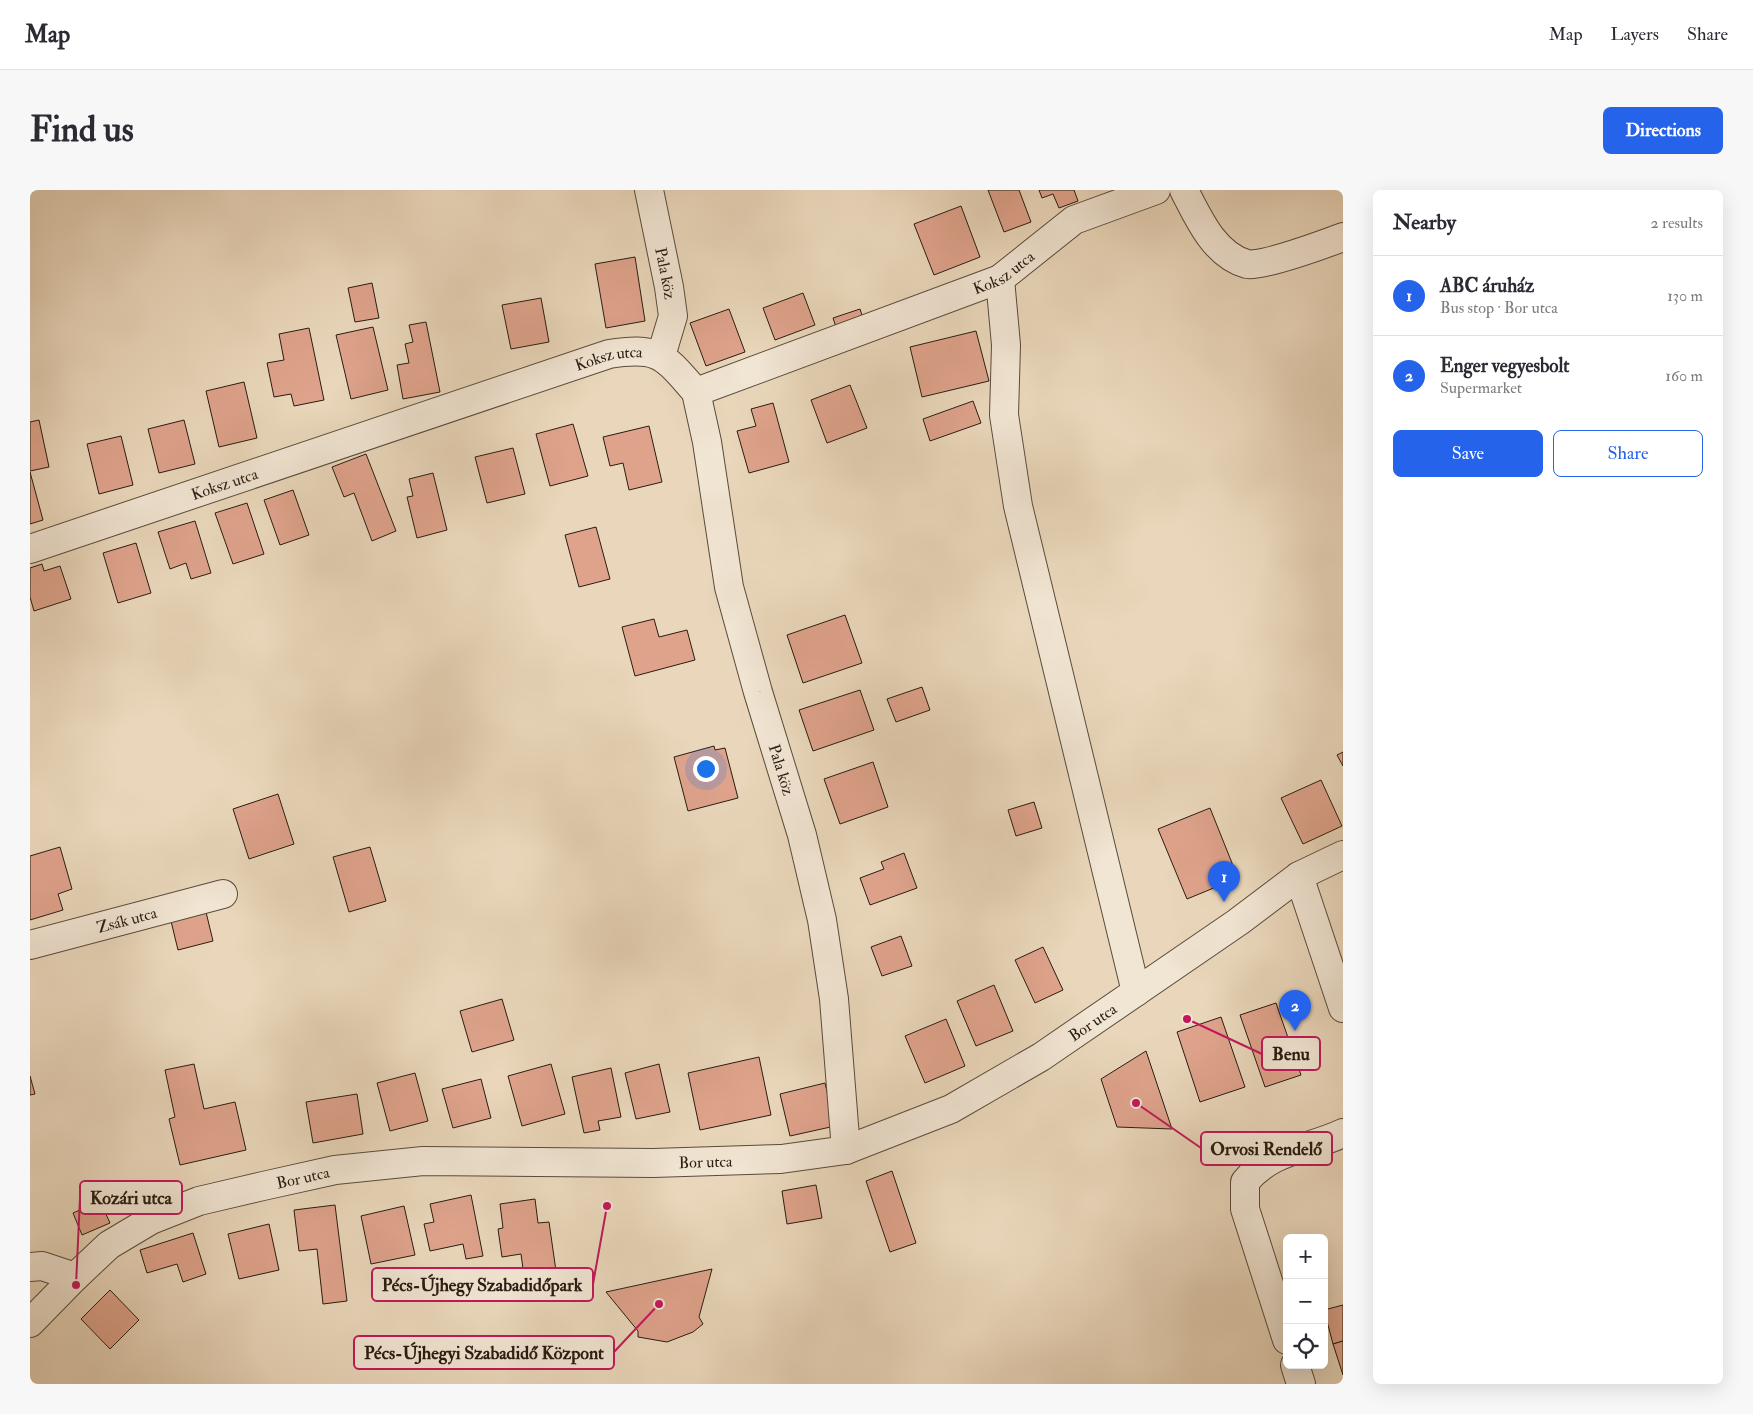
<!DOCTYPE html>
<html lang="en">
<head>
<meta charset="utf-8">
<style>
  body { margin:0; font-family:"IM FELL Double Pica",serif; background:#f7f7f7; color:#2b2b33 }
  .controls { position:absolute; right:15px; bottom:15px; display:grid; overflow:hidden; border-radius:8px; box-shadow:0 5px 20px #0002 }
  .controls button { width:45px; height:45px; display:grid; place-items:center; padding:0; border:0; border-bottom:1px solid #e1e1e2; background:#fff; color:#2b2b33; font:25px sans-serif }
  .you { position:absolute; left:675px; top:578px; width:18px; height:18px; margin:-12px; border:4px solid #fff; border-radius:50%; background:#1a73e8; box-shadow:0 0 0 8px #1a73e833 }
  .badge { display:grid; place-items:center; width:32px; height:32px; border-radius:50%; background:#2563eb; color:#fff; font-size:16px; font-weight:700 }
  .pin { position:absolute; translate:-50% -41px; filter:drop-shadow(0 1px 2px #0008) }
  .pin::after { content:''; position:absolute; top:26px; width:18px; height:15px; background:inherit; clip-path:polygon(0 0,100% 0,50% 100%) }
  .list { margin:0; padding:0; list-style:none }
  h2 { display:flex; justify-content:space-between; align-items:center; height:65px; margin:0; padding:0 20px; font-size:21px }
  h2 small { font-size:16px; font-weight:400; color:#7c7c81 }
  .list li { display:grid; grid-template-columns:32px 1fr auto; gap:15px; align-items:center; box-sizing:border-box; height:80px; padding:0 20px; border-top:1px solid #e1e1e2 }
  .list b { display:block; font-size:19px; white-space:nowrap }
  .list p { margin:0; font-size:16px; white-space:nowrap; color:#7c7c81 }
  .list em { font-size:16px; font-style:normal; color:#7c7c81 }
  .actions { display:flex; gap:10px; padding:15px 20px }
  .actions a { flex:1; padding:11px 0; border:1px solid #2563eb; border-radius:8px; text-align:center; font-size:18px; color:#2563eb }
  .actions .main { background:#2563eb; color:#fff }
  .icon { flex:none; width:28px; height:28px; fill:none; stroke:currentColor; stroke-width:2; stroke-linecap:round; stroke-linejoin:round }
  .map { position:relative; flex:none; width:1313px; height:1194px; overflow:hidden; border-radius:8px }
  header { display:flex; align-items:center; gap:30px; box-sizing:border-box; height:70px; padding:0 25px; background:#fff; border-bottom:1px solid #e1e1e2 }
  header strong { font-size:24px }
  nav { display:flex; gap:28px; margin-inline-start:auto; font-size:18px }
  .intro { display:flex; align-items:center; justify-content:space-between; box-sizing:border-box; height:120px; padding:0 30px }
  h1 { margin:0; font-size:35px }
  .button { padding:12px 22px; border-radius:8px; background:#2563eb; color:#fff; font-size:18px; font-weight:700 }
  main { display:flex; gap:30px; padding:0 30px }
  aside { flex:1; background:#fff; border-radius:8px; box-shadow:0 5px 20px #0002 }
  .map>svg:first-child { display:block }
  .building { fill:#dfa38c; stroke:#291c11 }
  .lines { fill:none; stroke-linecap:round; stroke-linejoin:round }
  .minor-casing { stroke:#594b3c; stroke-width:30 }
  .minor { stroke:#f1e5d3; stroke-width:28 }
  .labels { text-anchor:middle; stroke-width:4; stroke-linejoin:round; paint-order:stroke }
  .street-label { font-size:16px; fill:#291c11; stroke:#f1e5d3 }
  .leader { fill:none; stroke:#c2185b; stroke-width:2 }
  .callout-dot { fill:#c2185b; stroke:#f1e5d3; stroke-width:2 }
  .callout { fill:#f1e5d3; stroke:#c2185b; stroke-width:2 }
  .callout-label { font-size:18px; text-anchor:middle; font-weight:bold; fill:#291c11 }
</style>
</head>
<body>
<header>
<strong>Map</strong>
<nav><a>Map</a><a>Layers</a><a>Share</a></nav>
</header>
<div class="intro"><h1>Find us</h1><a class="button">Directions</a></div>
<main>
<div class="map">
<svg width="1313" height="1194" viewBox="0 0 1313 1194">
  <rect width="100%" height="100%" fill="#ead7bb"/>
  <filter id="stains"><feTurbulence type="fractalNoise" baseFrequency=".004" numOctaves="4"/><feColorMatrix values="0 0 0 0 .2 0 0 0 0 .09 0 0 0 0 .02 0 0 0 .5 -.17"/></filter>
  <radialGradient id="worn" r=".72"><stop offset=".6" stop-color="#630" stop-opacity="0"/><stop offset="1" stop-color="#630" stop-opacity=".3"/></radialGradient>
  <!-- building -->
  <g class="building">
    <polygon points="958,0 989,0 1001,32 974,42"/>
    <polygon points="1009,0 1044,0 1048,11 1029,18 1023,4 1012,8"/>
    <polygon points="931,16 950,67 904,85 884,34"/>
    <polygon points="605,67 615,131 576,138 565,74"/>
    <polygon points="342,93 349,128 325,132 318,98"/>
    <polygon points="773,103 785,135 745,150 733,118"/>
    <polygon points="511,108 519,152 481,159 472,115"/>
    <polygon points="699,119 715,162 676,176 660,133"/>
    <polygon points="830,119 835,134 808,143 803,128"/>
    <polygon points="396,132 410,202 373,209 367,175 379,173 375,154 383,152 379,135"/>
    <polygon points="343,137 358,200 321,209 306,145"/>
    <polygon points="279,138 294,210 264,216 261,204 244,207 237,173 254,170 249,144"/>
    <polygon points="946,141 959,191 892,207 880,157"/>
    <polygon points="214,192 227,248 189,257 176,201"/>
    <polygon points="820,195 837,238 797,253 781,210"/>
    <polygon points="943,211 951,233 900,251 893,229"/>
    <polygon points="743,213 759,272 719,283 707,241 726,236 721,219"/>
    <polygon points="9,230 19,277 0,281 0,232"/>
    <polygon points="154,230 165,274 129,283 118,239"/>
    <polygon points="543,234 558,286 520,296 506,244"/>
    <polygon points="619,236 632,292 599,300 593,273 580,276 573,247"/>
    <polygon points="91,246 103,295 69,304 57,254"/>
    <polygon points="483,258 495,304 457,313 445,267"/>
    <polygon points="336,264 366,341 342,351 324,303 314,307 302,277"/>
    <polygon points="0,282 13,330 0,334"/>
    <polygon points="403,283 417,340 387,348 377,307 383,306 379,289"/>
    <polygon points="263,300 279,345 250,355 234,310"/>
    <polygon points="217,313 234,364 203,374 185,323"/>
    <polygon points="165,331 181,383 161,389 156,373 140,379 128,342"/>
    <polygon points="566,337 580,389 549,397 535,345"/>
    <polygon points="106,353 121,403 88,413 73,363"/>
    <polygon points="12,374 14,381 30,376 41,409 4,421 0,407 0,378"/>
    <polygon points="815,425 832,473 773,493 757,445"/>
    <polygon points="624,429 629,447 657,440 665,470 605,486 592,437"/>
    <polygon points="892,497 900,520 866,532 857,509"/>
    <polygon points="830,500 844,540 783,561 769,520"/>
    <polygon points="684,556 685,560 695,558 708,608 658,621 644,567"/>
    <polygon points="1313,562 1313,576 1307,565"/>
    <polygon points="843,572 858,617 810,634 794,589"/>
    <polygon points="1291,590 1312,636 1273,654 1251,608"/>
    <polygon points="248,604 264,654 219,669 203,619"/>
    <polygon points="1004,612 1012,638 986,646 978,620"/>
    <polygon points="1180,618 1208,688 1157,709 1128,639"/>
    <polygon points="30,657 42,699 28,704 33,720 0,730 0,666"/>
    <polygon points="340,657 356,711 319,722 303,667"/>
    <polygon points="874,663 887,698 840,715 830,688 854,679 851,672"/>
    <polygon points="175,718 183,751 148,760 140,727"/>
    <polygon points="871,746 882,776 852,786 841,757"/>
    <polygon points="1013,757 1033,800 1005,813 985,770"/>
    <polygon points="964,795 983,841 946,856 927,811"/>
    <polygon points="472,809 484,850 442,862 430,821"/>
    <polygon points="1246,813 1271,885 1235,897 1210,825"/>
    <polygon points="1191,827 1215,897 1170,912 1147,842"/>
    <polygon points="916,829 935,876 895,893 875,846"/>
    <polygon points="1116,861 1142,939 1087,937 1071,889"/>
    <polygon points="729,867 741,925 670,940 658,883"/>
    <polygon points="164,874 174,919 205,912 216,960 150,975 139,929 145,927 135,880"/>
    <polygon points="521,874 535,924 492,936 478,886"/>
    <polygon points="629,874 640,922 606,929 595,883"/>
    <polygon points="581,878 591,927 568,931 570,940 554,943 542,887"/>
    <polygon points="385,883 398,931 360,941 347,893"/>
    <polygon points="0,886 5,904 0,905"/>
    <polygon points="451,889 461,928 423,938 412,899"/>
    <polygon points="795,893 805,936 760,946 750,904"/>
    <polygon points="327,904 333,944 283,953 276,912"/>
    <polygon points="862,981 886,1053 860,1062 836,991"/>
    <polygon points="786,995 792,1028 757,1034 752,1001"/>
    <polygon points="441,1005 453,1066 436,1069 433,1054 400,1061 394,1034 404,1032 400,1014"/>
    <polygon points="505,1009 508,1033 519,1032 526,1081 494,1086 491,1064 472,1067 468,1039 473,1038 470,1014"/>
    <polygon points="70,1011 80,1033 52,1045 43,1023"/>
    <polygon points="305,1015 317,1111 293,1114 287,1059 269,1061 264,1020"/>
    <polygon points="374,1016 385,1065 341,1074 331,1026"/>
    <polygon points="239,1034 249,1080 209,1089 198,1044"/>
    <polygon points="163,1043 176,1084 153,1092 147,1074 117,1083 110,1060"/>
    <polygon points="682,1079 669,1127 673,1134 663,1142 637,1152 608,1147 608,1141 576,1102"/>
    <polygon points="80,1100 109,1130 80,1159 51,1129"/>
    <polygon points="1313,1115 1313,1151 1303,1154 1294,1120"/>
    <polygon points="1313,1151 1313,1185 1303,1154"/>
  </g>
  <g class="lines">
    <defs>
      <g id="minor">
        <path id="s1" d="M619 0 639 97 643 126 631 166"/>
        <path d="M1154 0C1168 27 1184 65 1217 74 1230 78 1297 53 1313 47"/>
        <polyline points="970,89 976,155 974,225 988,316 1106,802"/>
        <path id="s2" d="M666 202 677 252 699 397 728 502 772 645 792 730 804 809 816 960"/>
        <path id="s3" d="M0 359 579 164C630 156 634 166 666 202L970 89 1044 30 1126 0"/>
        <polyline points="1269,686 1313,818"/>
        <path id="s4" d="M0 755 193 704"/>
        <polyline points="0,1077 12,1076 45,1087"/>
        <path id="s5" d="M0 1133 45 1087 79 1055 121 1030 169 1011 233 996 305 980 393 971 623 973 751 969 816 960 921 919 1011 867 1208 732 1269 686 1313 665"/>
        <path d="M1257 1150 1215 1019V992C1242 959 1277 960 1313 943"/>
        <polyline points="1265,1175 1271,1194"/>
      </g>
    </defs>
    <!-- minor casing -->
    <use href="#minor" class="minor-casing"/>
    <!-- minor -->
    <use href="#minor" class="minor"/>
  </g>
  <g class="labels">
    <!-- street labels -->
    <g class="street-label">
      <text dy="6" stroke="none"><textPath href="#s3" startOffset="1044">Koksz utca</textPath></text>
      <text dy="6" stroke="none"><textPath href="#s1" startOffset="85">Pala köz</textPath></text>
      <text dy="6" stroke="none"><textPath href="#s3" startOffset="610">Koksz utca</textPath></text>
      <text dy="6" stroke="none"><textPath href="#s3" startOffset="205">Koksz utca</textPath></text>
      <text dy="6" stroke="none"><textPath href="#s2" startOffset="388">Pala köz</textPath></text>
      <text dy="6" stroke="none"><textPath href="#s4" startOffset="100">Zsák utca</textPath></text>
      <text dy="6" stroke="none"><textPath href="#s5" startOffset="1142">Bor utca</textPath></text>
      <text dy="6" stroke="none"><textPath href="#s5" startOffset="722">Bor utca</textPath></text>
      <text dy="6" stroke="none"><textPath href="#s5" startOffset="318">Bor utca</textPath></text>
    </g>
  </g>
  <!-- callouts -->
  <path class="leader" d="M1157 829L1232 864M1106 913L1171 958M46 1095L50 1008M577 1016L563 1094M629 1114L584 1162"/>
  <g class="callout-dot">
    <circle cx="1157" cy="829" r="5"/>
    <circle cx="1106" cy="913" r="5"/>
    <circle cx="46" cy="1095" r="5"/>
    <circle cx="577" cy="1016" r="5"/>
    <circle cx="629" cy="1114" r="5"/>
  </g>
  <g class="callout">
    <rect x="1232" y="847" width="58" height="33" rx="5"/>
    <rect x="1171" y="942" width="131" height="33" rx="5"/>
    <rect x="50" y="991" width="102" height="33" rx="5"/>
    <rect x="342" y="1078" width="221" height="33" rx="5"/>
    <rect x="324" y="1146" width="260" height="33" rx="5"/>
  </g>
  <g class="callout-label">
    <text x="1261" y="870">Benu</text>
    <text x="1236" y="965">Orvosi Rendelő</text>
    <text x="101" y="1014">Kozári utca</text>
    <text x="452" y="1101">Pécs-Újhegy Szabadidőpark</text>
    <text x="454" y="1169">Pécs-Újhegyi Szabadidő Központ</text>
  </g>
  <rect width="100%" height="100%" filter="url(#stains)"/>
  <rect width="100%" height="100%" fill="url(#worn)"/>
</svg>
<div class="controls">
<button>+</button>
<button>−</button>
<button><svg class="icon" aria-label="locate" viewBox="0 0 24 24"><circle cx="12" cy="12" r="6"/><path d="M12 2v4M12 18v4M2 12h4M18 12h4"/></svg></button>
</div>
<div class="you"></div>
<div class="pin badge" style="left:1194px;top:712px">1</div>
<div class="pin badge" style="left:1265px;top:841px">2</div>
</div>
<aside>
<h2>Nearby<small>2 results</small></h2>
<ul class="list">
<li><span class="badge">1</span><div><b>ABC áruház</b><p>Bus stop · Bor utca</p></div><em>130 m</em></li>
<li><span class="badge">2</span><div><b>Enger vegyesbolt</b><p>Supermarket</p></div><em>160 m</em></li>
</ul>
<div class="actions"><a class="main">Save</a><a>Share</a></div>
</aside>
</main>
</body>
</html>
